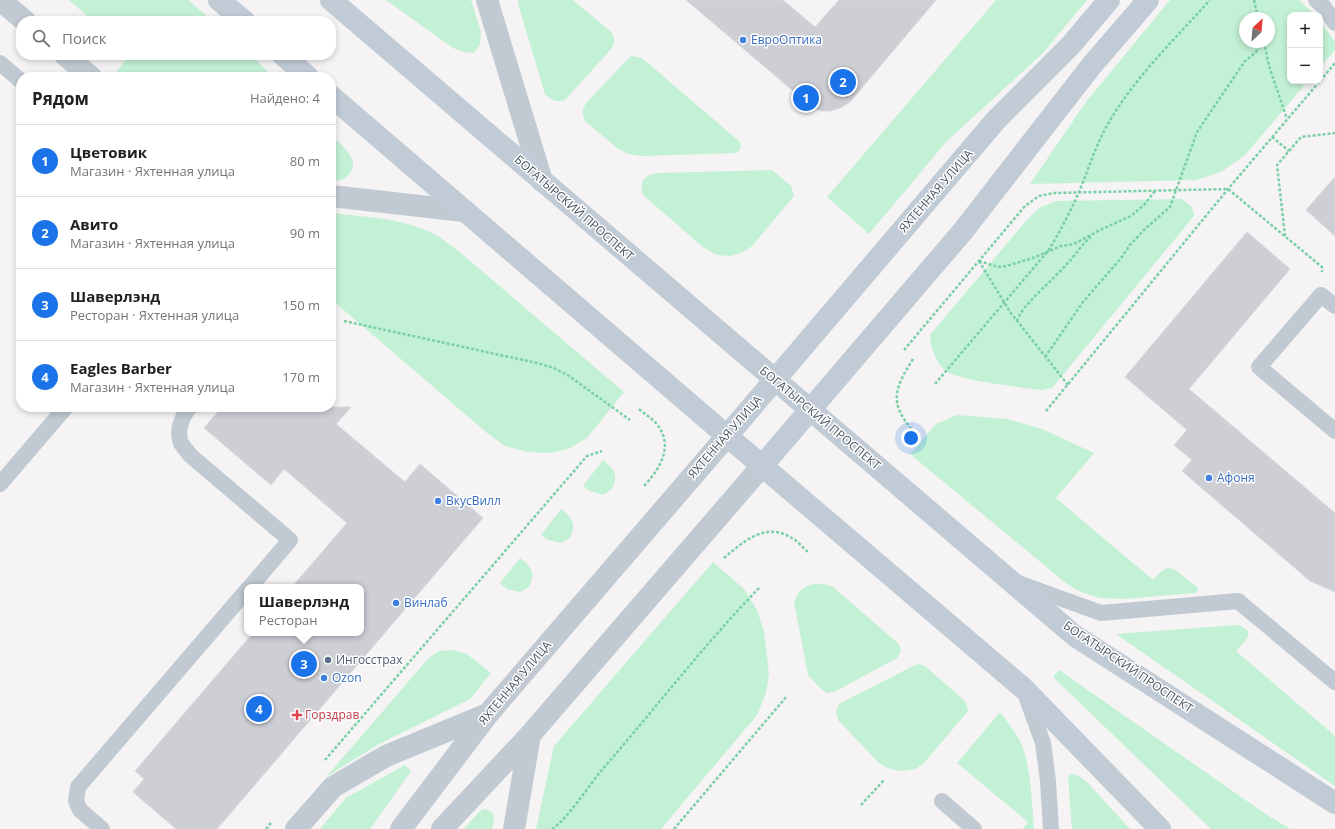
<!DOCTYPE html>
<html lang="ru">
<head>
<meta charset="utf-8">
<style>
  body { margin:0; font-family:"Open Sans",sans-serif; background:#f2f2f2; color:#202124 }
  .controls { position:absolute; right:12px; top:12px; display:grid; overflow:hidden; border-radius:8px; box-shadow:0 2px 6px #0003 }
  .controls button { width:36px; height:36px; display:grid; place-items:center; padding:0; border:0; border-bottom:1px solid #e0e0e0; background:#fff; color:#202124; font:20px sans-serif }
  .compass { position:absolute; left:1239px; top:12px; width:36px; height:36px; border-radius:50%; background:#fff; box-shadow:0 2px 6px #0003; rotate:26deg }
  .you { position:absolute; left:911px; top:438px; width:14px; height:14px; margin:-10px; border:3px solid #fff; border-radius:50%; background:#1a73e8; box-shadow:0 0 0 6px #1a73e833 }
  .badge { display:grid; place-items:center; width:26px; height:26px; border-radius:50%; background:#1a73e8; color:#fff; font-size:13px; font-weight:700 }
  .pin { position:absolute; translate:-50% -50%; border:2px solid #fff; box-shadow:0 1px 4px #0006 }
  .popup { position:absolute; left:244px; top:584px; width:120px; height:52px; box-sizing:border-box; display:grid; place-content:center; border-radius:8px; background:#fff; filter:drop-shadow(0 1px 3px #0005); font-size:13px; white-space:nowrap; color:#757577 }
  .popup b { font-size:15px; color:#202124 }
  .popup::after { content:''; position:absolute; left:50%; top:100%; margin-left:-8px; border:8px solid transparent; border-top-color:#fff }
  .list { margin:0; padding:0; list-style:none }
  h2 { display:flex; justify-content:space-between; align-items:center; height:52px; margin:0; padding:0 16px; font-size:17px }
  h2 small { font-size:13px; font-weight:400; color:#757577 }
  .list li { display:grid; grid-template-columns:26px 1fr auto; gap:12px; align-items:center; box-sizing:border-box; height:72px; padding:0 16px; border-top:1px solid #e0e0e0 }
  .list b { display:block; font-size:15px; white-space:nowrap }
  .list p { margin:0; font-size:13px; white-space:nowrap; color:#757577 }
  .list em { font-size:13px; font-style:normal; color:#757577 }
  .icon { flex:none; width:22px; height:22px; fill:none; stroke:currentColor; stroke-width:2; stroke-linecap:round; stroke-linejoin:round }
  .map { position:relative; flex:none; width:1335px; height:829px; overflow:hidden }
  .search { position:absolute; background:#fff; box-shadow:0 2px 6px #0003; left:16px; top:16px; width:320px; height:44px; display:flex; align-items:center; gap:10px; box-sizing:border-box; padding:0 14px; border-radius:16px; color:#757577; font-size:15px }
  .panel { position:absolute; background:#fff; box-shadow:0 2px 6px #0003; left:16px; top:72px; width:320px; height:340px; border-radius:16px }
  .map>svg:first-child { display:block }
  .green { fill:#c3f1d5; fill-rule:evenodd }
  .building { fill:#cdcfd5; stroke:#d7d9de }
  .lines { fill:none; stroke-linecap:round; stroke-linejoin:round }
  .path { stroke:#7ad0a6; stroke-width:2.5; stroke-dasharray:3 2; stroke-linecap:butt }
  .service { stroke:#c1cad2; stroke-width:16 }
  .minor { stroke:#c1cad2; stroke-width:22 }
  .tertiary { stroke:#c1cad2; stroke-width:22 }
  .secondary { stroke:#c1cbd6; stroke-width:22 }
  .shop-dot { fill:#3f7fe0; stroke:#fff; stroke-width:1.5 }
  .service-dot { fill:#5c6f8a; stroke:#fff; stroke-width:1.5 }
  .health-dot { fill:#e0444e; stroke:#fff; stroke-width:1.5 }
  .labels { text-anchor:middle; stroke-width:3; stroke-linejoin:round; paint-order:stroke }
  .shop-label { font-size:12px; fill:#366cbe; stroke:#fff; text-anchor:start }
  .street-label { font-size:12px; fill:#4a5661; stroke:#fff }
  .service-label { font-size:12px; fill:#4e5e75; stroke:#fff; text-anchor:start }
  .health-label { font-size:12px; fill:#be3a42; stroke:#fff; text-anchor:start }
</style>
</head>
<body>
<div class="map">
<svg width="1335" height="829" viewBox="0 0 1335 829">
  <rect width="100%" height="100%" fill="#f5f3f3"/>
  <!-- green -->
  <g class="green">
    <polygon points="69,0 188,0 213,21 93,21"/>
    <polygon points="386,0 471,0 481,32 480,44 474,53 464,52 453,48"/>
    <path d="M518 0H573L611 32C615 38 615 42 612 48L565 100C556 103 552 100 545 94L519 7Z"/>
    <polygon points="996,0 1087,0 1043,53 947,141 869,234 827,197"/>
    <path d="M1170 0H1299L1315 15H1290V81H1308L1245 155 1221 172 1196 180 1030 184 1086 102ZM1245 18H1269V42H1245Z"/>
    <polygon points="1320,21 1335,42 1335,50 1320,67"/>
    <polygon points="130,55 251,55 273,77 120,77 115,73"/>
    <path d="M631 56 642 58 740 142C742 148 740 150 736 153L642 156 628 154 617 148 585 121C582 114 582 110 586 103L627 60Z"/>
    <path d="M331 135C340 144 361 159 350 173 345 180 339 181 331 180Z"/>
    <path d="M772 170 791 186 794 196 751 247 741 253 729 256 717 255 704 248 643 195C639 181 644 175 658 173Z"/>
    <path d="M1182 199C1189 204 1194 207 1194 216L1052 388 1041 390C1021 387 960 381 946 371 935 362 931 348 930 335L1026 221 1039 208 1056 201Z"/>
    <path d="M331 213C366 217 403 218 434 234 442 238 450 245 457 250L624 392 587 438 568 449 550 453 528 452 505 446 487 433 331 299Z"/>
    <path d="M957 415 1007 419 1042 429 1094 453 1056 498 1153 580C1159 574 1163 566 1174 569L1197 587 1198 590 1196 593 1124 599 1100 598 1081 592 1067 584 910 454 936 424Z"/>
    <path d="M603 460C614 469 619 475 612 489L603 495 590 491 583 486Z"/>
    <path d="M561 509C572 518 577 523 570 538L561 543 548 540 541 535Z"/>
    <path d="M520 558C531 567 536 572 529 587L520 592 507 589 500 583Z"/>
    <polygon points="713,562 744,589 757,610 764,632 769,674 766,693 757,715 661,829 536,829 554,746"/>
    <path d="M814 584H824L833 587 899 644 901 651 897 658 834 692 827 693 821 689 808 675 794 602C799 590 802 587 814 584Z"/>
    <path d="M1237 625C1259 631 1244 642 1236 651L1335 736V786L1116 634Z"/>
    <polygon points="453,650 467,654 491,673 470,699 379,744 326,777 428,659 439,651"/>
    <polygon points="919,664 925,666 966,702 968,711 925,762 916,769 903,771 890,769 880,764 838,720 836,712 839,704 913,666"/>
    <polygon points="1059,670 1267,815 1290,829 1211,829 1053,677"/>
    <path d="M1000 712C1008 722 1015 732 1021 743 1031 766 1032 804 1034 829H1023L1028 822 957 763Z"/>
    <polygon points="405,765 411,771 370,829 320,829 346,798"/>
    <polygon points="1070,774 1077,775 1086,781 1130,829 1072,829 1068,777"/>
    <polygon points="485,809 492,812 494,820 492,829 464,829 480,811"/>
  </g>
  <!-- building -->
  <g class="building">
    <polygon points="686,0 783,0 815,27 839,0 936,0 850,102 840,108 830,111 821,111 812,107"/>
    <polygon points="1335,177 1335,236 1306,210"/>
    <polygon points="1247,232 1290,269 1189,389 1335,513 1335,592 1310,581 1182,471 1192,460 1174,445 1187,430 1125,377"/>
    <polygon points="222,407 351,407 336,424 405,482 420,464 483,518 217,829 176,829 133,792 144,779 135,771 253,633 361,633 361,587 292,587 347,523 284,469 271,485 204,428"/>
  </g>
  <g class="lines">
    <!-- path -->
    <g class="path">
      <polyline points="1254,0 1258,18"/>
      <polyline points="1264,42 1269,66 1287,119"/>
      <polyline points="1320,81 1335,63"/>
      <polyline points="1272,137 1289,151"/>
      <polyline points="1285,236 1277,165 1301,137 1335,133"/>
      <polyline points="979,261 998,267 1006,266 1033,258 1061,246 1074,244 1102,229 1131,216 1144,205 1155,191"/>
      <polyline points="979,261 1010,312 1068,385"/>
      <polyline points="344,321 537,363 554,368 569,376 630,420"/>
      <path d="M1017 321C1020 307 1055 278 1066 265 1075 256 1081 245 1091 237"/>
      <polyline points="904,350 1025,206 1039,196 1054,193 1228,189 1322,267 1322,272"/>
      <polyline points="1045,357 1083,302 1121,258 1130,245 1145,229 1170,207 1197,132 1245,61 1255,53 1263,42"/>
      <path d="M913 359C895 388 888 402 913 431"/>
      <path d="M935 384 1048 251C1060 232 1070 212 1079 192 1089 168 1096 144 1109 122 1136 76 1175 39 1210 0"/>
      <path d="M639 409C645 414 651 418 656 423 675 446 660 469 643 487"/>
      <polyline points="1046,411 1228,189 1320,81"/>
      <path d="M724 558C743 542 765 522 790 537 797 540 803 548 809 553"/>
      <polyline points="325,760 587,456 602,451"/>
      <polyline points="861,805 884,780"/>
      <polyline points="266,829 271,823"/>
      <path d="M552 829C570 816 586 789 601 771 654 710 703 646 759 588"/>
      <polyline points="674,829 787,696"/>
    </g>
    <!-- service -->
    <g class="service">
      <polyline points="1316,0 1324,7 1335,23"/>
      <polyline points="0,63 21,81"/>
      <polyline points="1335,306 1321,295 1259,367 1335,431"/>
      <path d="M190 407C182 416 176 431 181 443 183 447 188 452 191 456L290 540 250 587"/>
      <polyline points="0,484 66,407"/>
      <polyline points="1018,583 1101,613 1238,601 1335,682"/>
      <polyline points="1025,693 1043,743 1048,781 1051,829"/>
      <polyline points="942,801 974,829"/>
      <polyline points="102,829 80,810 76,801 78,787 247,590"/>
    </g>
    <!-- minor -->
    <g class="minor">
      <polyline points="0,0 25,21"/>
      <polyline points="487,0 542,181"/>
      <polyline points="65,55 91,77"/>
      <polyline points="331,196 464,211"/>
      <polyline points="296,829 333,787 386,756 488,714"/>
      <polyline points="514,829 530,735"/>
    </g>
    <!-- tertiary -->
    <g class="tertiary">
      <polyline points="401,829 488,714 727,436"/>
      <polyline points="442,829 530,735 762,466"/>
    </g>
    <!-- secondary -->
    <g class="secondary">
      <polyline points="219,0 244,21"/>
      <polyline points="331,0 1075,636 1335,803"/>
      <polyline points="283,55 308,77"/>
      <polyline points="331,96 727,436 1023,688 1160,829"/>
      <polyline points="727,436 996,120 1071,45 1109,0"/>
      <polyline points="762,466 963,231 1092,65 1148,0"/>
    </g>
  </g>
  <!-- markers -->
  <g class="shop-dot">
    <circle cx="743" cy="40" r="4"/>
    <circle cx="1209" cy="478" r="4"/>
    <circle cx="438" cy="501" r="4"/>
    <circle cx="396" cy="603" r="4"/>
    <circle cx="324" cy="678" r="4"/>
  </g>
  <circle class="service-dot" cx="328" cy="660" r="4"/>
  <path class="health-dot" d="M295 709h4v4h4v4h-4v4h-4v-4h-4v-4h4z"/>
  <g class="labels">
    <!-- shop labels -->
    <g class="shop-label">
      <text x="751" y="44">ЕвроОптика</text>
      <text x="1217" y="482">Афоня</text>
      <text x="446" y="505">ВкусВилл</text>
      <text x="404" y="607">Винлаб</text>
      <text x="332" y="682">Ozon</text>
    </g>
    <!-- street labels -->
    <g class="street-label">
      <text transform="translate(936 191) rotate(-49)" y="4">ЯХТЕННАЯ УЛИЦА</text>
      <text transform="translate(574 208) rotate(41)" y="4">БОГАТЫРСКИЙ ПРОСПЕКТ</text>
      <text transform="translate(820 418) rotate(40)" y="4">БОГАТЫРСКИЙ ПРОСПЕКТ</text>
      <text transform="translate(725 437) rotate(-49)" y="4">ЯХТЕННАЯ УЛИЦА</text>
      <text transform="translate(1128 667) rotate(34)" y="4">БОГАТЫРСКИЙ ПРОСПЕКТ</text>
      <text transform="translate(515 683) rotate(-50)" y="4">ЯХТЕННАЯ УЛИЦА</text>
    </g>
    <!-- service labels -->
    <g class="service-label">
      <text x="336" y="664">Ингосстрах</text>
    </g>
    <!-- health labels -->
    <g class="health-label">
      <text x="305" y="719">Горздрав</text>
    </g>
  </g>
</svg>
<div class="controls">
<button>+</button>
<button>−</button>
</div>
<svg class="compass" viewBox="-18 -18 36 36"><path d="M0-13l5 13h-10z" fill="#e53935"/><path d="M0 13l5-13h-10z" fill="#757577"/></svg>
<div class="you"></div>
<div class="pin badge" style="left:806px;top:98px">1</div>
<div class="pin badge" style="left:843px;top:82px">2</div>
<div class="pin badge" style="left:304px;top:664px">3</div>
<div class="popup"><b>Шаверлэнд</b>Ресторан</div>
<div class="pin badge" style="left:259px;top:709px">4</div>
<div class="search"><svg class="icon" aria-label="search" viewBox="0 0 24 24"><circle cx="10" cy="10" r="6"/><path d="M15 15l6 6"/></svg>Поиск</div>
<section class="panel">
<h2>Рядом<small>Найдено: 4</small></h2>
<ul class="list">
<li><span class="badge">1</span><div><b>Цветовик</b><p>Магазин · Яхтенная улица</p></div><em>80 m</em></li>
<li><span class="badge">2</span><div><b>Авито</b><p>Магазин · Яхтенная улица</p></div><em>90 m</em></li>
<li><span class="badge">3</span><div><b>Шаверлэнд</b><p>Ресторан · Яхтенная улица</p></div><em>150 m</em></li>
<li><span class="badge">4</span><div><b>Eagles Barber</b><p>Магазин · Яхтенная улица</p></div><em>170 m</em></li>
</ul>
</section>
</div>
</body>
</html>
